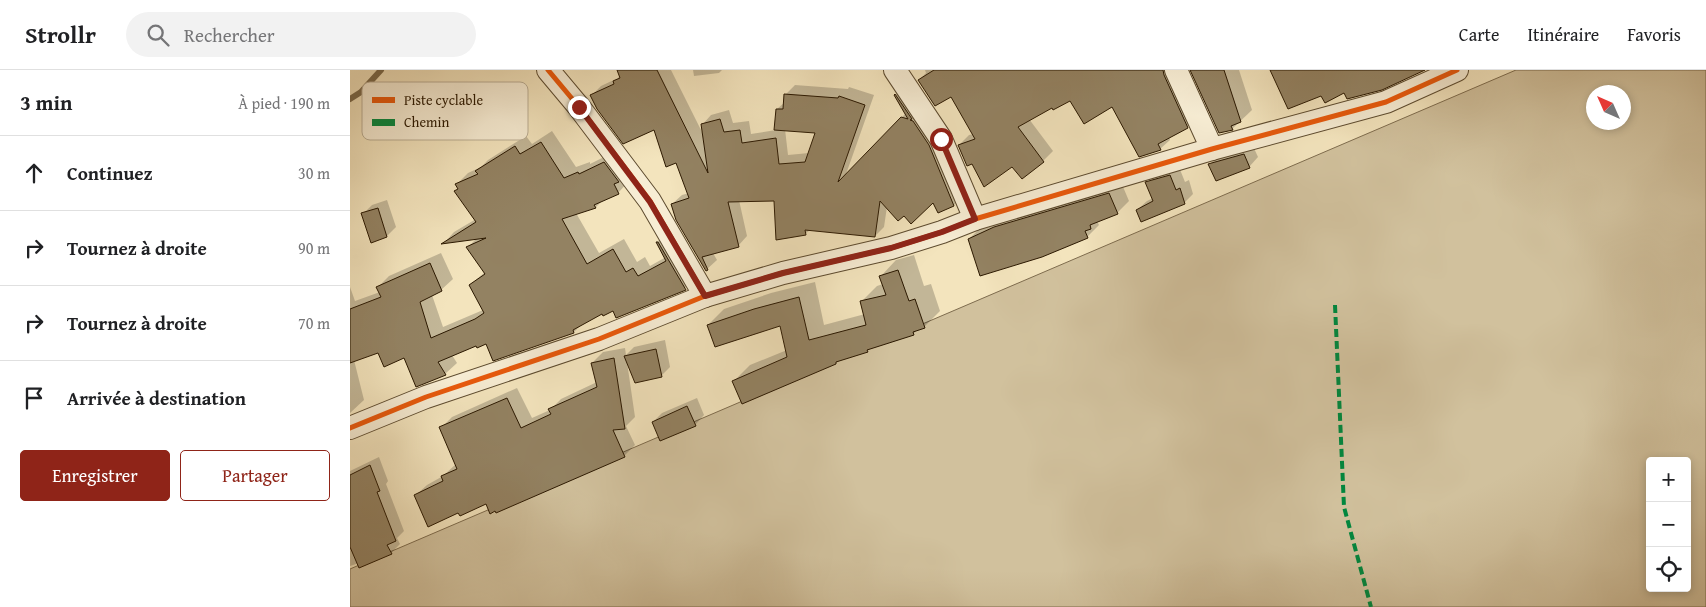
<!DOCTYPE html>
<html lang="fr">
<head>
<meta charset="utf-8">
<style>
  body { margin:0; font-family:"Gentium Book Plus",serif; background:#f2f2f2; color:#202124 }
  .controls { position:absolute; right:15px; bottom:15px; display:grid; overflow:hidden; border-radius:5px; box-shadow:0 2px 8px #0003 }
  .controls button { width:45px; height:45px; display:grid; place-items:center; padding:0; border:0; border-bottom:1px solid #e0e0e0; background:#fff; color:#202124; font:25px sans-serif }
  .compass { position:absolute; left:1236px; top:15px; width:45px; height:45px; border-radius:50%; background:#fff; box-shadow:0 2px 8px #0003; rotate:315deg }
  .stop { position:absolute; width:15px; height:15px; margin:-11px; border:4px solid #8f2418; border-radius:50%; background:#fff }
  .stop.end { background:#8f2418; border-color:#fff; box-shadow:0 1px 5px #0008 }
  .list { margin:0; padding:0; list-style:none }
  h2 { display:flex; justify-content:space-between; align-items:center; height:65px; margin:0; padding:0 20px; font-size:21px }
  h2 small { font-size:16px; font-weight:400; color:#757577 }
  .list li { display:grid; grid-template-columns:32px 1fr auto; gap:15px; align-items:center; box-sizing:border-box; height:75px; padding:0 20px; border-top:1px solid #e0e0e0 }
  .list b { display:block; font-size:19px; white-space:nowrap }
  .list em { font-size:16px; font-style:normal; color:#757577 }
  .actions { display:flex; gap:10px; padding:15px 20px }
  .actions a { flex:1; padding:11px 0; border:1px solid #8f2418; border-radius:5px; text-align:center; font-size:18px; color:#8f2418 }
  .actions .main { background:#8f2418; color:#fff }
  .icon { flex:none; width:28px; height:28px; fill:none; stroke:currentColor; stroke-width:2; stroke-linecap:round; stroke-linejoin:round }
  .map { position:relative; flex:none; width:1356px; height:537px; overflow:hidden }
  header { display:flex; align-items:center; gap:30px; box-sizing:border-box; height:70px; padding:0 25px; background:#fff; border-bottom:1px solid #e0e0e0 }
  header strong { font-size:24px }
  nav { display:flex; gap:28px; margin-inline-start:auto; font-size:18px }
  .search { width:350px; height:45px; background:#f2f2f2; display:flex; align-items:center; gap:12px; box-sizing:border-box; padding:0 18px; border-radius:28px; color:#757577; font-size:19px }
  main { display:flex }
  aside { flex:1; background:#fff }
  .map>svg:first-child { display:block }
  .green { fill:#d1c19d; stroke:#7e6c4e; fill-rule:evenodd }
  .shadow { fill:#0003; fill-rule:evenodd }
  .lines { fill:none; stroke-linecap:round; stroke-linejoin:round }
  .stream { stroke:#7a694b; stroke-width:6 }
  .building { fill:#938262; stroke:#2b1800 }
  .minor-casing { stroke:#5d4b2f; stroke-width:24 }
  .minor { stroke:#f7edd4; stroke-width:22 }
  .quiet { stroke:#00873e; stroke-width:4; stroke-dasharray:8 4; stroke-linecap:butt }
  .cycleway-casing { stroke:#f7edd4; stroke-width:8 }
  .cycleway { stroke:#e8590c; stroke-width:5 }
  .route { stroke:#8f2418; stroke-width:6 }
  .key { fill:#f7edd4; stroke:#baad94; stroke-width:1 }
  .key-label { font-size:14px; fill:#2b1800 }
</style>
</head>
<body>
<header>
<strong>Strollr</strong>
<div class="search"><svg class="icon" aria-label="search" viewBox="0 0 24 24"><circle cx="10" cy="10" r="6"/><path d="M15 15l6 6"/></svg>Rechercher</div>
<nav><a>Carte</a><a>Itinéraire</a><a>Favoris</a></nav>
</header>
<main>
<aside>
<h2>3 min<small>À pied · 190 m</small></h2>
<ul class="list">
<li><svg class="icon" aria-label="ahead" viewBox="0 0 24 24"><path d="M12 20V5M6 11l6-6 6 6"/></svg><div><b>Continuez</b></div><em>30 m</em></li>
<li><svg class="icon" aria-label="right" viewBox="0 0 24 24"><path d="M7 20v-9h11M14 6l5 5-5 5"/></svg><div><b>Tournez à droite</b></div><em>90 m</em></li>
<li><svg class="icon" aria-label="right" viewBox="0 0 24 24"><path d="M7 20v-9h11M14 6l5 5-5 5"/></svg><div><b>Tournez à droite</b></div><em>70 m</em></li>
<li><svg class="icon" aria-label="arrive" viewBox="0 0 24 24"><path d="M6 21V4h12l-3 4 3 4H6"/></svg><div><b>Arrivée à destination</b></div></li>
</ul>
<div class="actions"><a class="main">Enregistrer</a><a>Partager</a></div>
</aside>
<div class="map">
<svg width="1356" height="537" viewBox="0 0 1356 537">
  <rect width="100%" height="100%" fill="#f3e4bd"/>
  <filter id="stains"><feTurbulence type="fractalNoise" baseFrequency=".004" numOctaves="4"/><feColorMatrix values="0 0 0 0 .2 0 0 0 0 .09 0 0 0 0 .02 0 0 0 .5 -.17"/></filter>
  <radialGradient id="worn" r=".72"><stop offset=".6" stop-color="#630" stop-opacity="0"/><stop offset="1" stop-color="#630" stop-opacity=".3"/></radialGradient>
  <!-- green -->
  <path class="green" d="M1166 0H1356V537H0V499ZM1244 22H1274V52H1244ZM1300 391H1337V518H1300Z"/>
  <!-- shadow -->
  <g class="shadow">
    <path d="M268 0H321L353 64 352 55 361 45 379 40 383 53 399 51 401 64 426 60 427 39 435 32 436 24 445 15 498 19 499 17 524 25 495 107 556 43 545 25 555 15 613 126 604 135 589 142 584 131 554 144 537 137 534 157 525 166 460 160 455 164 425 130H389L397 166 388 176 363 183 367 190 356 200 322 134 332 125 339 123 327 92 305 58 242 25 251 16 268 8 270 5ZM435 59 466 62 459 83 438 85Z"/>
    <polygon points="343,0 372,0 369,3 344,6"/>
    <polygon points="575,0 826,0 847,47 837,57 819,67 820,70 810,79 763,36 721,29 703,36 679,49 703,81 693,91 662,96 622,93 609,75 619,65 623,64 602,26 569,10 576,3"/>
    <polygon points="841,0 889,0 902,40 882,59"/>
    <polygon points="202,61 226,97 240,92 240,94 266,81 279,111 268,123 254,129 246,137 226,143 249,183 274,169 287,192 295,187 300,196 316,187 307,172 318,161 347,207 335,218 266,246 263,239 252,242 233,253 224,262 127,274 102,285 107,293 95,304 54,286 29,282 4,290 14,330 0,343 0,217 5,231 30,222 28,217 39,206 91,183 103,209 91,220 82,225 93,257 133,240 120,215 135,202 118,177 128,167 95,172 104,162 126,149 107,114 118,103 131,97 138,90 176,66 182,74"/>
    <polygon points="903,76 908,87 899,97 860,94 869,85"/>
    <polygon points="829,97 835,112 839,110 843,124 834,133 787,140 797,131 803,128 797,113 806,104"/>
    <polygon points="771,112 779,131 767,143 747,151 749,155 737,167 619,169 631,157"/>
    <polygon points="37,130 46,157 37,166 13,144 22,135"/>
    <polygon points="564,185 574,216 581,214 590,241 574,257 568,259 563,264 521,278 517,281 489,290 486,292 384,311 400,295 437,280 430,254 358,255 374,239 421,223 465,212 474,255 515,244 511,232 527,216 533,214 531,206 546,190"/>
    <polygon points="315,270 320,297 311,306 277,292 285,347 276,356 285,375 274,386 136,432 66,425 77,415 93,406 106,394 91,358 102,347 167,318 182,348 200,340 211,329 247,312 242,293 253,282 275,278 276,285 284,277"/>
    <polygon points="347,328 354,345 345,355 303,352 312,343"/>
    <polygon points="29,387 38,411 36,414 54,461 47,468 50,474 41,483 0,496 0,401"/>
  </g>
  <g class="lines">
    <!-- stream -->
    <polyline class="stream" points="0,29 11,22 31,0"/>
  </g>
  <!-- building -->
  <g class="building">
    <polygon points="267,0 307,0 358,103 351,54 370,49 374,62 390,60 392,73 426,68 429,94 455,92 465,63 424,60 426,39 433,39 434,24 488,28 489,26 515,35 488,112 551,47 558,49 544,25 545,24 562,49 560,50 563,51 579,75 604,136 588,143 583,133 561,154 554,146 548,151 530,131 525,167 455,160 456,165 426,170 424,131 378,132 389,177 352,187 358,200 356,201 326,150 321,134 339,128 326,93 316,97 304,60 273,74 247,39 240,25 264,14 263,11 270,8"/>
    <polygon points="584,0 813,0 814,5 838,58 808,74 811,80 789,87 762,37 734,54 720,31 703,40 702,38 668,57 694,92 672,109 662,97 634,117 622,94 617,96 608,75 625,69 601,27 585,36 568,10"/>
    <polygon points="840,0 874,0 891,52 881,56 883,60 869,63"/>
    <polygon points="920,0 1075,0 1032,20 997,29 994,23 975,33 971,26 938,39"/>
    <polygon points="191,72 214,108 228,102 229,104 254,92 269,112 264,114 269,124 244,135 246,138 212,149 237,194 263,179 276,202 283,198 288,206 316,191 306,172 308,172 336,220 266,248 263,241 253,246 252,244 223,260 224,263 143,291 136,274 127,278 126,276 88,292 96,305 66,317 54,288 34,297 28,283 0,293 0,239 31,227 26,217 80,193 92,221 70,232 81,268 125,249 134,243 119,215 135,204 116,177 136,168 91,174 126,152 104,121 108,119 105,114 128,104 125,101 165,76 170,84"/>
    <polygon points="894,84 900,98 866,111 858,94"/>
    <polygon points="820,105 826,120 830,118 835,134 791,152 786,140 803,131 795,112"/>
    <polygon points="759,123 768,144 740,155 741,159 735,161 738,168 692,187 630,206 618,169 644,157"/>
    <polygon points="28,138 37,167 21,173 11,143"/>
    <polygon points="548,200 559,231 565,229 575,258 563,262 564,265 517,280 518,282 486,292 486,294 392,334 382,311 437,287 430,256 365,277 357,255 404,239 449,227 459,270 516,255 510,231 536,225 529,206"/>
    <polygon points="306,279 312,307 285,313 274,286"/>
    <polygon points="264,288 275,359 263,360 275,387 146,443 145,441 140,444 136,434 110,446 108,443 78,457 64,425 93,411 91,406 107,399 89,357 157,328 171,358 201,344 198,339 247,317 241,293"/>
    <polygon points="337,336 346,356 310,371 302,352"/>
    <polygon points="20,395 30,421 27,422 46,471 37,475 42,484 9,498 0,477 0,405"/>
  </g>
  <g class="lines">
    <defs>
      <g id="minor">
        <polyline points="198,0 229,37 300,131 355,226"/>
        <polyline points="545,0 591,69 625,149"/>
        <polyline points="826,0 862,79"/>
        <polyline points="0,358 76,327 249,269 355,226 433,203 541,178 592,162 625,149 862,79 1036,32 1107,0"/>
      </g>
    </defs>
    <!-- minor casing -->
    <use href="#minor" class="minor-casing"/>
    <!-- minor -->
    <use href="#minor" class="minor"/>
    <!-- quiet -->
    <polyline class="quiet" points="985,235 994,437 1021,537"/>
    <defs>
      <g id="cycleway">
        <polyline points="198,0 229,37 300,131 355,226"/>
        <polyline points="0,358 76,327 249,269 355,226 433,203 541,178 592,162 625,149 862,79 1036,32 1107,0"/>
      </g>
    </defs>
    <!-- cycleway casing -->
    <use href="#cycleway" class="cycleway-casing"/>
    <!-- cycleway -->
    <use href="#cycleway" class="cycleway"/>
  </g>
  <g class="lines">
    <!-- route -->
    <polyline class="route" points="229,37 300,132 355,226 433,203 541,178 592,162 625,149 591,69"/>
  </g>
  <!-- legend -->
  <rect x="12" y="12" width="166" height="58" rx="8" class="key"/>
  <rect x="22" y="27" width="23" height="6" fill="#e8590c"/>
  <rect x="22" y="49" width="23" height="7" fill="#00873e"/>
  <g class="key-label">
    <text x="54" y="35">Piste cyclable</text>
    <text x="54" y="57">Chemin</text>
  </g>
  <rect width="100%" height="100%" filter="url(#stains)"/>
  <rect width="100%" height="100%" fill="url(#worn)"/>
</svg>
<div class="controls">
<button>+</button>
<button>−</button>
<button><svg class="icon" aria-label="locate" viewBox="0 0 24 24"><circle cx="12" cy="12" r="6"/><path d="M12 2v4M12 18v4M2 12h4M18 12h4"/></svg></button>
</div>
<svg class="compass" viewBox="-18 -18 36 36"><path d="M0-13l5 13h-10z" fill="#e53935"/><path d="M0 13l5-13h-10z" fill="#757577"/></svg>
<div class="stop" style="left:591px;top:69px"></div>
<div class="stop end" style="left:229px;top:37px"></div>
</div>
</main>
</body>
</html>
